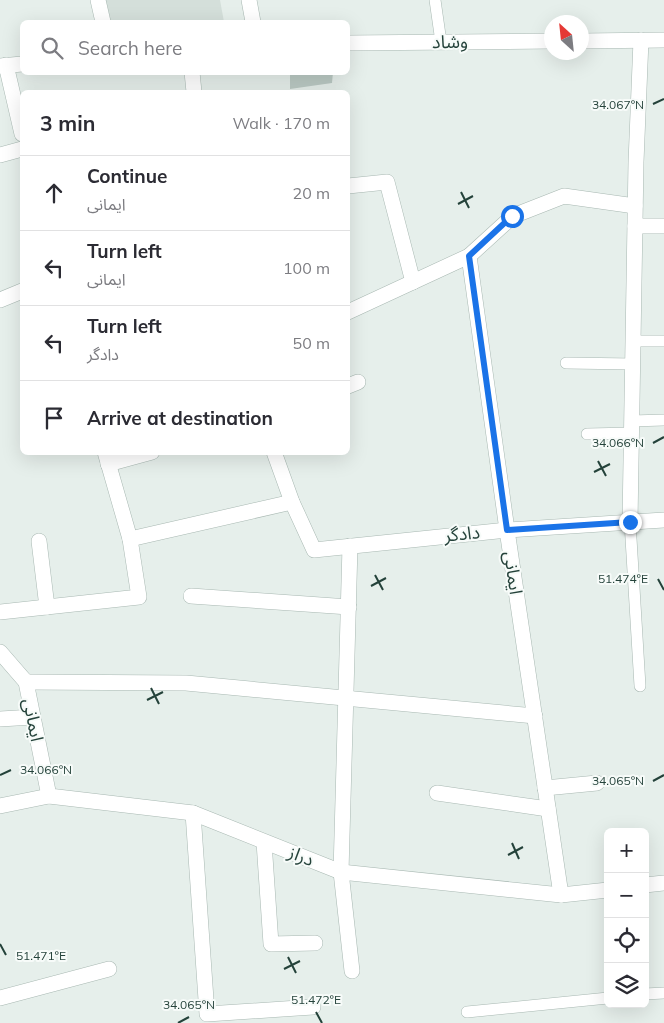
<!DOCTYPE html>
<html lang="en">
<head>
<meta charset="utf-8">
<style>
  body { margin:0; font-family:Mulish,"Noto Sans Arabic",sans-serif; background:#f7f7f7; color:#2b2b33 }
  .controls { position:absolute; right:15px; bottom:15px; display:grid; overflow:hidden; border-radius:8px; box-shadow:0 5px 20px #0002 }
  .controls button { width:45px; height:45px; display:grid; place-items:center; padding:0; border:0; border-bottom:1px solid #e1e1e2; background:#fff; color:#2b2b33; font:25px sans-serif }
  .compass { position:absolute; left:544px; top:15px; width:45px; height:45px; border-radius:50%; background:#fff; box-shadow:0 5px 20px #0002; rotate:333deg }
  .stop { position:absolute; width:15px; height:15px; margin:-11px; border:4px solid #1a73e8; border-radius:50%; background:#fff }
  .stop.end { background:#1a73e8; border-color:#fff; box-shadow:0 1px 5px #0008 }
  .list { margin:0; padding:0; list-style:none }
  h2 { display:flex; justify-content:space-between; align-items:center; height:65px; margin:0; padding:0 20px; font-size:21px }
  h2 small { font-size:16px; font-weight:400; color:#7c7c81 }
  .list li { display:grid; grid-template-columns:32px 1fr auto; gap:15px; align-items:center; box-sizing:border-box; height:75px; padding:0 20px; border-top:1px solid #e1e1e2 }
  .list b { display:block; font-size:19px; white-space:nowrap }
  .list p { margin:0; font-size:16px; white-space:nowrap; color:#7c7c81 }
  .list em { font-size:16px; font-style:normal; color:#7c7c81 }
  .icon { flex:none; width:28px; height:28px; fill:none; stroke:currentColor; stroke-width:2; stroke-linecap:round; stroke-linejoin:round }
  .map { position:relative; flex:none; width:664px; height:1023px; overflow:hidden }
  .search { position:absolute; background:#fff; box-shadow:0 5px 20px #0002; left:20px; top:20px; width:330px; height:55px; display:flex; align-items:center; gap:12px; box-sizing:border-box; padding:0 18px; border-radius:8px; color:#7c7c81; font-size:19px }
  .panel { position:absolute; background:#fff; box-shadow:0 5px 20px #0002; left:20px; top:90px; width:330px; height:365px; border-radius:8px }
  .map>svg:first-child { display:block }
  .built { fill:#d4dfda }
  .building { fill:#bbcac4 }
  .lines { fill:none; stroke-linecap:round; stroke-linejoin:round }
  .service-casing { stroke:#a8b8b2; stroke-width:12 }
  .minor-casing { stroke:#a8b8b2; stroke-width:16 }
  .tertiary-casing { stroke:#a8b8b2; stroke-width:16 }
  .service { stroke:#fff; stroke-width:11 }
  .minor { stroke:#fff; stroke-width:15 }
  .tertiary { stroke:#fff; stroke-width:15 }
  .route { stroke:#1a73e8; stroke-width:6 }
  .ticks { fill:none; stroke:#24423a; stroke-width:2 }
  .labels { text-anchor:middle; stroke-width:4; stroke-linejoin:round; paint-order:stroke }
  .street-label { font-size:18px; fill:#24423a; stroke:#f7fbf9 }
  .ticks-label { font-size:12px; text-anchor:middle; fill:#24423a; stroke:#f7fbf9; stroke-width:4; stroke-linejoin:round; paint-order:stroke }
</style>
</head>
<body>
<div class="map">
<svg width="664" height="1023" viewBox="0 0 664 1023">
  <rect width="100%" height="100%" fill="#e6efeb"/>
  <!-- built -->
  <polygon class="built" points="101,0 220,0 224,22 105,22"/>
  <!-- building -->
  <polygon class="building" points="290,72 333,72 332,83 290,89"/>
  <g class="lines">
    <defs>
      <g id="service">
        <polyline points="435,0 441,42"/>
        <polyline points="633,341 664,341"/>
        <polyline points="566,363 633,364"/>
        <polyline points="632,421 664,420"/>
        <polyline points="587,434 632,433"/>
        <polyline points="630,522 640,686"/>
        <polyline points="645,994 664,993"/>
        <polyline points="467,1012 608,998"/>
      </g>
      <g id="minor">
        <polyline points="98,0 103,22"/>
        <polyline points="249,0 253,22"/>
        <polyline points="6,65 22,134"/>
        <polyline points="192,72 194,92"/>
        <polyline points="0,155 22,149"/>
        <polyline points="348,186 387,182 413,282"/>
        <polyline points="635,226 664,226"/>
        <polyline points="469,256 507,530 561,895"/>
        <polyline points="0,300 22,291"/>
        <polyline points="348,312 469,256 513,216 564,196 635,206"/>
        <polyline points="348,386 358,382"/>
        <polyline points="274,452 292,502 314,550 507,530 664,520"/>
        <polyline points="108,464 152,452"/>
        <polyline points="630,522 636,162 641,40"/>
        <polyline points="130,539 292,502"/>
        <polyline points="39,541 47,607"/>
        <polyline points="350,546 341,872 352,971"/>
        <polyline points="191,596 349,607"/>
        <polyline points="0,612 139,597 130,539 105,452"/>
        <polyline points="26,682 186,683 535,716"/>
        <polyline points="0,719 33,717"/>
        <polyline points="545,788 597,783"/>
        <polyline points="437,793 548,809"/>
        <polyline points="0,806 49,796"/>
        <polyline points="193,813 207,1014 313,1007"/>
        <polyline points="264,842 271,944 315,943"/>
        <polyline points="0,998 109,969"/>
      </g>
      <g id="tertiary">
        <polyline points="582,41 664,40"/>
        <polyline points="348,43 552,41"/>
        <polyline points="0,66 22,64"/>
        <polyline points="0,652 26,682 49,796 193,813 341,872 561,895 608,890"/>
        <polyline points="645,885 664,883"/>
      </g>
    </defs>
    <!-- service casing -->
    <use href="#service" class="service-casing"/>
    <!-- minor casing -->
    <use href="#minor" class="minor-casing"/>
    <!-- tertiary casing -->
    <use href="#tertiary" class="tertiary-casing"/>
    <!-- service -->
    <use href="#service" class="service"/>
    <!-- minor -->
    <use href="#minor" class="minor"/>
    <!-- tertiary -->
    <use href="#tertiary" class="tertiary"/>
  </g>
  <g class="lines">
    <!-- route -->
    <polyline class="route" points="512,216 469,256 507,530 630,522"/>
  </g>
  <!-- ticks -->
  <path class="ticks" d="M653 104 664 99M461 192 469 208M458 204 473 196M653 443 664 437M598 461 606 476M594 472 610 464M375 575 383 590M658 579 664 590M371 586 386 578M151 688 159 704M147 700 163 692M0 775 11 770M653 781 664 775M512 843 519 859M508 855 523 847M0 944 6 955M288 957 296 973M284 969 300 961M316 1012 322 1023M178 1023 189 1017"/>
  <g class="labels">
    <!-- street labels -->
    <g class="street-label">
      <text transform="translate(450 42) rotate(-1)" y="6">وشاد</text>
      <text transform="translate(462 534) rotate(-6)" y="6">دادگر</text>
      <text transform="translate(513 573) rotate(82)" y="6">ایمانی</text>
      <text transform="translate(33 720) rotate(79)" y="6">ایمانی</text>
      <text transform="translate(301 856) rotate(22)" y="6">دراز</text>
    </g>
  </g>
  <g class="ticks-label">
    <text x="618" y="109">34.067°N</text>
    <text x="618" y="447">34.066°N</text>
    <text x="623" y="583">51.474°E</text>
    <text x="46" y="774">34.066°N</text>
    <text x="618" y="785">34.065°N</text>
    <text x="41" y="960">51.471°E</text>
    <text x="316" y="1004">51.472°E</text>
    <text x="189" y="1009">34.065°N</text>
  </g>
</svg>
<div class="controls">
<button>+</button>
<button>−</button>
<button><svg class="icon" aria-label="locate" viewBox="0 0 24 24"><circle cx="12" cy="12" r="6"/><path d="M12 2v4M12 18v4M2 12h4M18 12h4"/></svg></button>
<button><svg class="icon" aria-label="layers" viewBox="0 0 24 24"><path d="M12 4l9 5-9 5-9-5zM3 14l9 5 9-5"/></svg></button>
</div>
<svg class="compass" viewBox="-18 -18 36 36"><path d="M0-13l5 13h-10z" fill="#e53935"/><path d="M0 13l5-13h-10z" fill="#7c7c81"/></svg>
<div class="stop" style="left:512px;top:216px"></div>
<div class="stop end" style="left:630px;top:522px"></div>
<div class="search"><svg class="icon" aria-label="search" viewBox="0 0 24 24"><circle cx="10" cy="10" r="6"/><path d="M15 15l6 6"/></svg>Search here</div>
<section class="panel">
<h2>3 min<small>Walk · 170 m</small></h2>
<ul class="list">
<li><svg class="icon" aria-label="ahead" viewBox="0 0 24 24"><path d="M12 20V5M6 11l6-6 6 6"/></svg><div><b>Continue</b><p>ایمانی</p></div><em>20 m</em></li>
<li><svg class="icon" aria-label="left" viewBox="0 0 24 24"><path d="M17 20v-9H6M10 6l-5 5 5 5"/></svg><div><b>Turn left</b><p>ایمانی</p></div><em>100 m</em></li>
<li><svg class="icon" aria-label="left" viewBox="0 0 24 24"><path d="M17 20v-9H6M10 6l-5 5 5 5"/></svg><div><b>Turn left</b><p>دادگر</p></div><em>50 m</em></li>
<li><svg class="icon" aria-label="arrive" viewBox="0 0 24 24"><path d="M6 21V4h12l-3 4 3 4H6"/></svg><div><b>Arrive at destination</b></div></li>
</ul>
</section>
</div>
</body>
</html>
